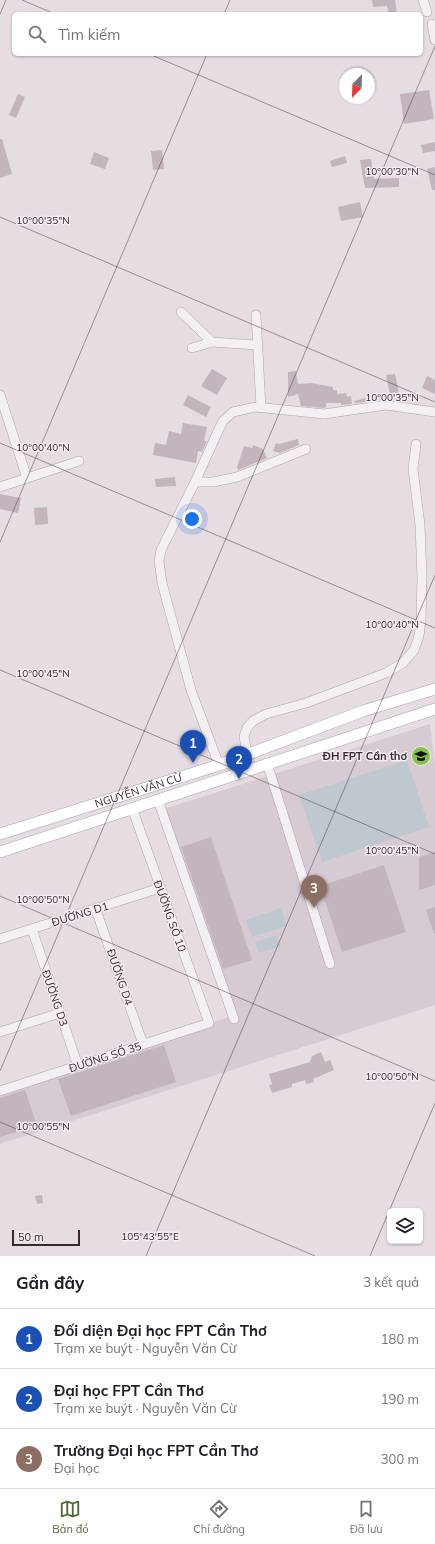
<!DOCTYPE html>
<html lang="vi">
<head>
<meta charset="utf-8">
<style>
  body { margin:0; font-family:Mulish,sans-serif; background:#f2f2f2; color:#202124 }
  .controls { position:absolute; right:12px; bottom:12px; display:grid; overflow:hidden; border-radius:6px; box-shadow:0 1px 3px #0004 }
  .controls button { width:36px; height:36px; display:grid; place-items:center; padding:0; border:0; border-bottom:1px solid #e0e0e0; background:#fff; color:#202124; font:20px sans-serif }
  .compass { position:absolute; left:339px; top:68px; width:36px; height:36px; border-radius:50%; background:#fff; box-shadow:0 1px 3px #0004; rotate:203deg }
  .scale { position:absolute; left:12px; bottom:10px; width:68px; box-sizing:border-box; padding-left:4px; border:2px solid #3b2835; border-top:0; font-size:11px; line-height:14px; white-space:nowrap; color:#3b2835; -webkit-text-stroke:3px #f4ecf2; paint-order:stroke }
  .you { position:absolute; left:192px; top:519px; width:14px; height:14px; margin:-10px; border:3px solid #fff; border-radius:50%; background:#1a73e8; box-shadow:0 0 0 6px #1a73e833 }
  .badge { display:grid; place-items:center; width:26px; height:26px; border-radius:50%; background:#4e6936; color:#fff; font-size:13px; font-weight:700 }
  .pin { position:absolute; translate:-50% -33px; filter:drop-shadow(0 1px 2px #0008) }
  .pin::after { content:''; position:absolute; top:21px; width:14px; height:12px; background:inherit; clip-path:polygon(0 0,100% 0,50% 100%) }
  .list { margin:0; padding:0; list-style:none }
  h2 { display:flex; justify-content:space-between; align-items:center; height:52px; margin:0; padding:0 16px; font-size:17px }
  h2 small { font-size:13px; font-weight:400; color:#757577 }
  .list li { display:grid; grid-template-columns:26px 1fr auto; gap:12px; align-items:center; box-sizing:border-box; height:60px; padding:0 16px; border-top:1px solid #e0e0e0 }
  .list b { display:block; font-size:15px; white-space:nowrap }
  .list p { margin:0; font-size:13px; white-space:nowrap; color:#757577 }
  .list em { font-size:13px; font-style:normal; color:#757577 }
  .icon { flex:none; width:22px; height:22px; fill:none; stroke:currentColor; stroke-width:2; stroke-linecap:round; stroke-linejoin:round }
  .map { position:relative; flex:none; width:435px; height:1256px; overflow:hidden }
  .search { position:absolute; background:#fff; box-shadow:0 1px 3px #0004; left:12px; right:12px; top:12px; height:44px; display:flex; align-items:center; gap:10px; box-sizing:border-box; padding:0 14px; border-radius:6px; color:#757577; font-size:15px }
  .sheet { height:232px; background:#fff }
  nav { display:flex; justify-content:space-around; align-items:center; box-sizing:border-box; height:56px; border-top:1px solid #e0e0e0; background:#fff; font-size:11px; color:#757577 }
  nav a { display:grid; justify-items:center; gap:2px }
  nav .on { color:#4e6936 }
  .map>svg:first-child { display:block }
  .built { fill:#d7cbd3 }
  .green { fill:#bfc8cf }
  .building { fill:#c2b5be }
  .lines { fill:none; stroke-linecap:round; stroke-linejoin:round }
  .minor-casing { stroke:#afa3ab; stroke-width:10 }
  .major-casing { stroke:#b09dab; stroke-width:12 }
  .minor { stroke:#f4eff3; stroke-width:9 }
  .major { stroke:#fff; stroke-width:11 }
  .ticks { fill:none; stroke:#3b2835; stroke-width:1; stroke-opacity:0.45 }
  .labels { text-anchor:middle; stroke-width:3; stroke-linejoin:round; paint-order:stroke }
  .poi-label { font-size:11px; font-weight:bold; fill:#3b2835; stroke:#f4ecf2; text-anchor:end }
  .street-label { font-size:11px; fill:#3b2835; stroke:#f4ecf2 }
  .ticks-label { font-size:10px; text-anchor:middle; fill:#3b2835; stroke:#f4ecf2; stroke-width:3; stroke-linejoin:round; paint-order:stroke }
</style>
</head>
<body>
<div class="map">
<svg width="435" height="1256" viewBox="0 0 435 1256">
  <rect width="100%" height="100%" fill="#e6dde3"/>
  <!-- built -->
  <polygon class="built" points="430,724 435,765 435,1005 0,1144 0,1091 229,1017 161,810"/>
  <!-- green -->
  <g class="green">
    <polygon points="407,760 429,827 322,862 299,795"/>
    <polygon points="281,908 287,926 252,937 246,920"/>
    <polygon points="277,935 281,946 259,953 255,942"/>
  </g>
  <!-- building -->
  <g class="building">
    <polygon points="372,0 395,0 397,14 389,14 387,6 373,7"/>
    <polygon points="429,90 434,119 404,124 400,94"/>
    <polygon points="18,94 25,97 16,118 9,115"/>
    <polygon points="0,139 2,139 12,174 0,178"/>
    <polygon points="435,142 435,151 423,153 421,145"/>
    <polygon points="162,150 164,169 153,170 151,151"/>
    <polygon points="94,152 109,158 105,169 90,164"/>
    <polygon points="345,156 347,163 332,167 330,161"/>
    <polygon points="371,159 374,179 399,178 399,187 365,188 360,160"/>
    <polygon points="435,167 435,190 432,190 427,169"/>
    <polygon points="360,202 363,217 341,221 338,207"/>
    <polygon points="212,369 227,378 217,395 201,386"/>
    <polygon points="296,371 298,384 312,383 333,387 333,390 337,390 337,394 346,393 347,397 351,396 352,404 341,405 341,403 326,403 326,407 324,408 301,406 298,394 288,397 288,372"/>
    <polygon points="395,374 400,399 394,400 391,400 386,375"/>
    <polygon points="427,376 435,380 435,394 422,388"/>
    <polygon points="188,395 211,407 206,417 183,405"/>
    <polygon points="366,398 367,402 355,403 354,401"/>
    <polygon points="183,423 207,427 204,441 207,441 202,452 198,451 196,463 153,455 155,443 166,445 169,431 181,434"/>
    <polygon points="298,439 299,445 280,453 273,451 276,443 279,444"/>
    <polygon points="253,445 263,449 267,458 238,470 237,467 244,446 252,448"/>
    <polygon points="175,477 176,486 156,487 155,479"/>
    <polygon points="0,494 21,498 18,513 0,509"/>
    <polygon points="47,507 48,524 35,525 34,508"/>
    <polygon points="211,837 252,960 223,969 181,847"/>
    <polygon points="435,852 435,885 419,890 419,857"/>
    <polygon points="384,865 406,932 342,952 320,886"/>
    <polygon points="435,907 435,933 434,934 426,910"/>
    <polygon points="164,1045 176,1082 71,1116 58,1079"/>
    <polygon points="321,1052 325,1062 330,1060 334,1070 313,1079 314,1082 306,1084 305,1080 292,1084 292,1087 272,1093 269,1085 272,1084 269,1074 310,1062 312,1056"/>
    <polygon points="25,1090 37,1126 0,1137 0,1098"/>
    <polygon points="42,1195 43,1203 37,1204 35,1196"/>
  </g>
  <g class="lines">
    <defs>
      <g id="minor">
        <polyline points="423,0 427,12"/>
        <polyline points="432,24 435,40"/>
        <polyline points="181,312 212,342 257,345"/>
        <polyline points="256,315 261,408"/>
        <polyline points="192,348 212,342"/>
        <polyline points="0,395 27,478"/>
        <polyline points="195,482 213,482 237,477 306,449"/>
        <polyline points="0,487 79,461"/>
        <polyline points="247,754 244,736 247,728 253,721 266,714 306,703 386,673 403,663 414,650 419,636 421,621 422,577 420,525 413,469 416,444"/>
        <polyline points="267,763 330,964"/>
        <polyline points="219,765 191,690 162,583 159,561 161,550 195,482 219,429 223,421 233,412 256,407 324,414 386,405 435,412"/>
        <polyline points="158,800 234,1019"/>
        <polyline points="96,910 143,1044"/>
        <polyline points="32,929 78,1066"/>
        <polyline points="0,939 160,888"/>
        <polyline points="0,1032 60,1013"/>
        <polyline points="0,1091 209,1023 132,808"/>
      </g>
      <g id="major">
        <path id="s1" d="M0 834 219 765 363 711 435 689"/>
        <polyline points="0,852 435,709"/>
      </g>
    </defs>
    <!-- minor casing -->
    <use href="#minor" class="minor-casing"/>
    <!-- major casing -->
    <use href="#major" class="major-casing"/>
    <!-- minor -->
    <use href="#minor" class="minor"/>
    <!-- major -->
    <use href="#major" class="major"/>
  </g>
  <!-- ticks -->
  <path class="ticks" d="M22 0 55 14M0 14 6 0M224 14 230 0M149 54 435 175M0 217 435 402M0 443 435 628M0 542 207 54M0 670 435 854M0 896 435 1081M0 1071 435 46M0 1122 315 1256M146 1256 435 575M370 1256 435 1103"/>
  <!-- icons -->
  <defs>
    <symbol id="university-disc" viewBox="-11 -11 22 22"><circle r="9.5" fill="#86c24b" stroke="#f4ecf2"/><path d="M0-5L7-2L0 1L-7-2ZM-4 1L0 2.5L4 1V4Q0 6-4 4Z" fill="#111"/></symbol>
  </defs>
  <g fill-rule="evenodd">
    <use href="#university-disc" x="410" y="745" width="22" height="22"/>
  </g>
  <g class="labels">
    <!-- poi labels -->
    <g class="poi-label">
      <text x="407" y="760">ĐH FPT Cần thơ</text>
    </g>
    <!-- street labels -->
    <g class="street-label">
      <text dy="4" stroke="none"><textPath href="#s1" startOffset="145">NGUYỄN VĂN CỪ</textPath></text>
      <text transform="translate(80 914) rotate(-17)" y="4">ĐƯỜNG D1</text>
      <text transform="translate(170 916) rotate(70)" y="4">ĐƯỜNG SỐ 10</text>
      <text transform="translate(120 977) rotate(71)" y="4">ĐƯỜNG D4</text>
      <text transform="translate(55 998) rotate(71)" y="4">ĐƯỜNG D3</text>
      <text transform="translate(105 1057) rotate(-18)" y="4">ĐƯỜNG SỐ 35</text>
    </g>
  </g>
  <g class="ticks-label">
    <text x="392" y="175">10°00'30"N</text>
    <text x="43" y="224">10°00'35"N</text>
    <text x="392" y="401">10°00'35"N</text>
    <text x="43" y="451">10°00'40"N</text>
    <text x="392" y="628">10°00'40"N</text>
    <text x="43" y="677">10°00'45"N</text>
    <text x="392" y="854">10°00'45"N</text>
    <text x="43" y="903">10°00'50"N</text>
    <text x="392" y="1080">10°00'50"N</text>
    <text x="43" y="1130">10°00'55"N</text>
    <text x="150" y="1240">105°43'55"E</text>
  </g>
</svg>
<div class="controls">
<button><svg class="icon" aria-label="layers" viewBox="0 0 24 24"><path d="M12 4l9 5-9 5-9-5zM3 14l9 5 9-5"/></svg></button>
</div>
<svg class="compass" viewBox="-18 -18 36 36"><path d="M0-13l5 13h-10z" fill="#e53935"/><path d="M0 13l5-13h-10z" fill="#757577"/></svg>
<div class="scale">50 m</div>
<div class="you"></div>
<div class="pin badge" style="left:193px;top:763px;background:#1a4fb4">1</div>
<div class="pin badge" style="left:239px;top:779px;background:#1a4fb4">2</div>
<div class="pin badge" style="left:314px;top:908px;background:#8d6e63">3</div>
<div class="search"><svg class="icon" aria-label="search" viewBox="0 0 24 24"><circle cx="10" cy="10" r="6"/><path d="M15 15l6 6"/></svg>Tìm kiếm</div>
</div>
<section class="sheet">
<h2>Gần đây<small>3 kết quả</small></h2>
<ul class="list">
<li><span class="badge" style="background:#1a4fb4">1</span><div><b>Đối diện Đại học FPT Cần Thơ</b><p>Trạm xe buýt · Nguyễn Văn Cừ</p></div><em>180 m</em></li>
<li><span class="badge" style="background:#1a4fb4">2</span><div><b>Đại học FPT Cần Thơ</b><p>Trạm xe buýt · Nguyễn Văn Cừ</p></div><em>190 m</em></li>
<li><span class="badge" style="background:#8d6e63">3</span><div><b>Trường Đại học FPT Cần Thơ</b><p>Đại học</p></div><em>300 m</em></li>
</ul>
</section>
<nav>
<a class="on"><svg class="icon" aria-label="map" viewBox="0 0 24 24"><path d="M3 6l6-2 6 2 6-2v14l-6 2-6-2-6 2zM9 4v14M15 6v14"/></svg>Bản đồ</a>
<a><svg class="icon" aria-label="directions" viewBox="0 0 24 24"><path d="M12 3l9 9-9 9-9-9zM9 14v-3h6M13 9l2 2-2 2"/></svg>Chỉ đường</a>
<a><svg class="icon" aria-label="saved" viewBox="0 0 24 24"><path d="M7 4h10v16l-5-4-5 4z"/></svg>Đã lưu</a>
</nav>
</body>
</html>
